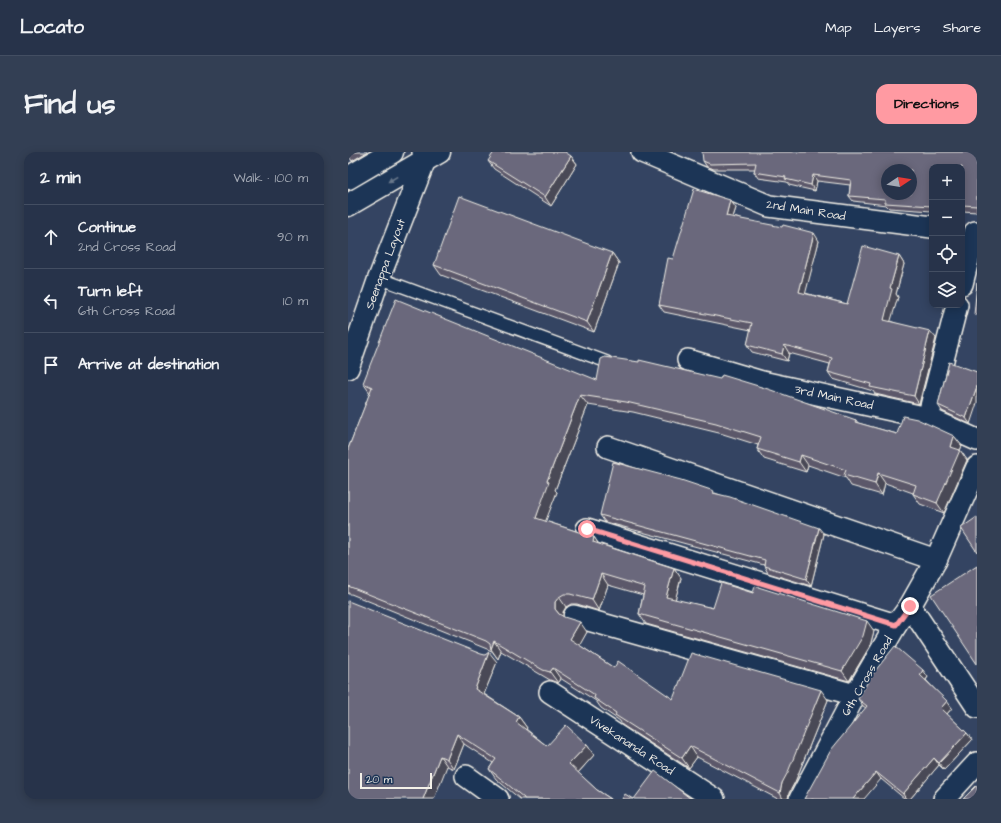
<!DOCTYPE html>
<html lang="en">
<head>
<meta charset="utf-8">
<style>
  body { margin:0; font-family:"Architects Daughter",sans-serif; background:#333f54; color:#f1f3f6 }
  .controls { position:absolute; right:12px; top:12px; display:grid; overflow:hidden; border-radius:8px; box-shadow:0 2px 10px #0003 }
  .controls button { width:36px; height:36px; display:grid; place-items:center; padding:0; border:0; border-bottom:1px solid #434e62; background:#27334a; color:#f1f3f6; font:20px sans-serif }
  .compass { position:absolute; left:533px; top:12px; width:36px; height:36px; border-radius:50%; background:#27334a; box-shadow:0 2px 10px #0003; rotate:78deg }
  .scale { position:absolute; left:12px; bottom:10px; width:72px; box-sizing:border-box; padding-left:4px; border:2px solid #f4f1e8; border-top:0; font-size:11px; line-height:14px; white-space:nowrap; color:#f4f1e8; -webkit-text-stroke:3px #1d3557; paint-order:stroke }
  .stop { position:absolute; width:12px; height:12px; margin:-9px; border:3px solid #ff9aa2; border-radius:50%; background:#fff }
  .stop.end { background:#ff9aa2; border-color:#fff; box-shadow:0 1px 4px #0008 }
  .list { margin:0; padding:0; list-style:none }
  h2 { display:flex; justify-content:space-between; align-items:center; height:52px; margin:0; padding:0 16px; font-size:17px }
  h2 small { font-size:13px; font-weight:400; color:#a4aab5 }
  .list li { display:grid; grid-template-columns:26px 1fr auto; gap:12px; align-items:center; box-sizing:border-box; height:64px; padding:0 16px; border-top:1px solid #434e62 }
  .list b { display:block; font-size:15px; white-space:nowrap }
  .list p { margin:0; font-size:13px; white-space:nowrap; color:#a4aab5 }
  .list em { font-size:13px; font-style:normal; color:#a4aab5 }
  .icon { flex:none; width:22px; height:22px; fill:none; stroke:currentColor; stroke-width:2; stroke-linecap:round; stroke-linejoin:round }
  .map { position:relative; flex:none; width:629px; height:647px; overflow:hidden; border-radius:12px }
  header { display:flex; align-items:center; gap:24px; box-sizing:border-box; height:56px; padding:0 20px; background:#27334a; border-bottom:1px solid #434e62 }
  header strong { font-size:19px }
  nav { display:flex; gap:22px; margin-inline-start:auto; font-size:14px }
  .intro { display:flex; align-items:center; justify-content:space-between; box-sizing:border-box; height:96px; padding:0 24px }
  h1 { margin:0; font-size:28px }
  .button { padding:10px 18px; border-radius:12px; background:#ff9aa2; color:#111; font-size:14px; font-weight:700 }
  main { display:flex; gap:24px; padding:0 24px }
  aside { flex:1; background:#27334a; border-radius:12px; box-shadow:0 2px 10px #0003 }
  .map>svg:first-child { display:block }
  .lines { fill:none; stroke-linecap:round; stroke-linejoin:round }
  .lane-casing { stroke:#f4f1e8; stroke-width:14 }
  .street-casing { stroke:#f4f1e8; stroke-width:24 }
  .secondary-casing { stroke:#f4f1e8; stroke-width:25 }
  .lane { stroke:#1d3557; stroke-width:11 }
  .street { stroke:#1d3557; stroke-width:21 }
  .secondary { stroke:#1d3557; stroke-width:22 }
  .wall { fill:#5b596b; stroke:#f4f1e8 }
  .shaded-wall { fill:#4a4957; stroke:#f4f1e8 }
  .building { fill:#6a687c; stroke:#f4f1e8; fill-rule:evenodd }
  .oneway { fill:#68778a }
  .route { stroke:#ff9aa2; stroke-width:5 }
  .labels { text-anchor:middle; stroke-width:3.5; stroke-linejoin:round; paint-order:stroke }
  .street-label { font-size:12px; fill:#f4f1e8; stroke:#1d3557 }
</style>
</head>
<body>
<header>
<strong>Locato</strong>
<nav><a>Map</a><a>Layers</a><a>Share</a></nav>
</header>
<div class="intro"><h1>Find us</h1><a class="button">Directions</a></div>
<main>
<aside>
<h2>2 min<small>Walk · 100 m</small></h2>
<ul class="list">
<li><svg class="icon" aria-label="ahead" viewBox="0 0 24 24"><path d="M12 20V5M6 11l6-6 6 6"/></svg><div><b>Continue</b><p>2nd Cross Road</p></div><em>90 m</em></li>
<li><svg class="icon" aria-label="left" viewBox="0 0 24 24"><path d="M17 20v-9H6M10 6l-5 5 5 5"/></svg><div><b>Turn left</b><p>6th Cross Road</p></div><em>10 m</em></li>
<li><svg class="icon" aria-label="arrive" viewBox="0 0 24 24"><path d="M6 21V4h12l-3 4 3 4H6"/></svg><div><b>Arrive at destination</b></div></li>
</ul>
</aside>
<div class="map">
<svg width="629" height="647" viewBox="0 0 629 647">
  <rect width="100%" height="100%" fill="#344462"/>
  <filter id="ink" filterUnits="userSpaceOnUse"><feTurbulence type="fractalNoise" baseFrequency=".025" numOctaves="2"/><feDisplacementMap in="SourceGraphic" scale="8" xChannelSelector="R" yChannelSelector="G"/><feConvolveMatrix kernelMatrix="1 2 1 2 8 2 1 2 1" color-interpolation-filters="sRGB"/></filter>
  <g filter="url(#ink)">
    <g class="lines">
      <defs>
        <polyline id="lane" points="31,126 259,210"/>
        <g id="street">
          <polyline points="294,0 421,54 584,75"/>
          <polyline points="614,132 627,80"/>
          <polyline points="340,208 414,230 580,266 629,288"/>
          <polyline points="0,216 31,126 77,8 75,0"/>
          <polyline points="580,266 609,153"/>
          <polyline points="260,295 588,408"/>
          <polyline points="239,377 548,473"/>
          <polyline points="562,454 629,555"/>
          <polyline points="226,464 507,543"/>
          <polyline points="202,540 366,647"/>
          <polyline points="118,624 150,647"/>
          <polyline points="452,647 507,543 548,473 562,454 588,408 629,315"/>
          <polyline points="596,647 629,611"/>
        </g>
        <g id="secondary">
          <polyline points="0,26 44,0"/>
          <polyline points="0,53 91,0"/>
        </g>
      </defs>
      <!-- lane casing -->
      <use href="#lane" class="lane-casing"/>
      <!-- street casing -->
      <use href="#street" class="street-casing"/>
      <!-- secondary casing -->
      <use href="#secondary" class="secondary-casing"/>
      <!-- lane -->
      <use href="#lane" class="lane"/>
      <!-- street -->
      <use href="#street" class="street"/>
      <!-- secondary -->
      <use href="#secondary" class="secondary"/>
    </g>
    <!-- wall -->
    <g class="wall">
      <polygon points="0,0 19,0 4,9 0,3"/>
      <polygon points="629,0 629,60 614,59 614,15 584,15 584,59 541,56 538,53 505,49 501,44 502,33 469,29 467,39 441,33 439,30 410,26 406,20 407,17 366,17 359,15 355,9"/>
      <polygon points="223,4 229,12 203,54 146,17 140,9"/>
      <polygon points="388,56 385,65 471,89 457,141 499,152 551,104 556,112 548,142 550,145 542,169 588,186 571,252 527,242 525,239 485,227 480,220 482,212 441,201 439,209 404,200 399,193 403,178 316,160 311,153 325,107"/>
      <polygon points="264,101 271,111 246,180 93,123 86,113"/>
      <polygon points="601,210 622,272 594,259 590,253"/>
      <polygon points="249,228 508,268 510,271 549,282 606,284 614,294 612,298 619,308 596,361 572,352 565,342 565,341 537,331 534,343 503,334 498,326 460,313 458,320 416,307 409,297 410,293 375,282 285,260 240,253 207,338 209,340 197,369 246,385 250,391 326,416 333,426 327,448 365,456 526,479 522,494 501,529 298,472 291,462 295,443 260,433 251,459 229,452 223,452 218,455 215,460 215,465 239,480 231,493 266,516 325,547 480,548 447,630 441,641 440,647 430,647 349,605 341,616 274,573 272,569 253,556 248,549 212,526 210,531 202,528 153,499 150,507 144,499 3,442 0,442 0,297 22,241 15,231"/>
      <polygon points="367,341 476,382 463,434 420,421 416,414 416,413 257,370 252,363"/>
      <polygon points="149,510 136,542 171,565 179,576 178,577 199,594 239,593 246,603 230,621 249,638 263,647 172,647 148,627 141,617 145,611 116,592 106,617 99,614 0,647"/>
      <polygon points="580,525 578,528 604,556 599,562 619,581 624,588 596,618 591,613 562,647 557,647 533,627 457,646 518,556 515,554 510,547"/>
    </g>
    <!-- shaded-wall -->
    <g class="shaded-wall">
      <polygon points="223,4 229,12 203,54 197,45"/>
      <polygon points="465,23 469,29 467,39 463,33"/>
      <polygon points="382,48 388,56 383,71 378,64"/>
      <polygon points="466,81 471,89 456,147 451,140"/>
      <polygon points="264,101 271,111 246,180 239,170"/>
      <polygon points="551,104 556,112 548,142 550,145 541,175 536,168 542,136"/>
      <polygon points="582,179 588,186 571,252 566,244"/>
      <polygon points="436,193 441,201 439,209 434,202"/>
      <polygon points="629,234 629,251 622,272 618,266"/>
      <polygon points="232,243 240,253 207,338 209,340 195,376 188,366 199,329"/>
      <polygon points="606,284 614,294 612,298 619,308 596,361 589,351 603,295"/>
      <polygon points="453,303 460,313 458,320 451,310"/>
      <polygon points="530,321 537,331 534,343 527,332"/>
      <polygon points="471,376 476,382 463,434 458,427"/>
      <polygon points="246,385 253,396 245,390"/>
      <polygon points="326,416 333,426 325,456 318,445"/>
      <polygon points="253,422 260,433 251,459 244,448"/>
      <polygon points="211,445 218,455 215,460 215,467 207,457 207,450"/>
      <polygon points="519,469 526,479 522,494 501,529 494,519"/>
      <polygon points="232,470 239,480 229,498 222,487"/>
      <polygon points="146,489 153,499 150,507 143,497"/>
      <polygon points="141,500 149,510 134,547 127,537"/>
      <polygon points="205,516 212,526 210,531 202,520"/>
      <polygon points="575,518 580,525 576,530 572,523"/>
      <polygon points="473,538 480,548 447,630 441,641 440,647 435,647 432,641 434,631"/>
      <polygon points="599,549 604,556 598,563 593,556"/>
      <polygon points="171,565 179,576 176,580 168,570"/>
      <polygon points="619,581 624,588 596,618 591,611"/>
      <polygon points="109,582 116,592 106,617 99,607"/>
      <polygon points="239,593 246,603 228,623 221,612"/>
      <polygon points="342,594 349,605 341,616 334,606"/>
      <polygon points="92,604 99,614 86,647 75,647"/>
      <polygon points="586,606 591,613 562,647 558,647 555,642"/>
      <polygon points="528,620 533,627 516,647 505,647"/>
    </g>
    <!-- building -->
    <g class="building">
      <polygon points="146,0 217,0 223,4 197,45 140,9"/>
      <path d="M354 0H629V54L614 53V15H584V54L537 51V47L501 44 503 28 465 23 463 33 437 27 438 25 406 20 408 11 362 12 355 9ZM539 18H563V42H539Z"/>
      <polygon points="346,37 382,48 378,64 434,75 435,73 466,81 451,140 499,152 515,94 551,104 542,136 544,137 536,168 582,179 566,244 522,235 523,232 480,220 484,206 436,193 434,202 399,193 404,171 311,153 320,106 325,107"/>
      <polygon points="111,44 264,101 239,170 86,113"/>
      <polygon points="629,131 629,163 626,163"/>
      <polygon points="48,147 249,228 253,207 257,205 291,210 291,208 372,227 374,223 420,237 508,268 507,270 549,282 555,264 569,267 606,284 603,295 612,298 589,351 565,342 568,333 530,321 527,332 496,323 498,318 453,303 451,310 409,297 413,285 368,271 278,250 232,243 199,329 201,330 188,366 246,385 245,390 326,416 318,445 365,456 373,431 405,441 407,434 519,469 515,484 494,519 291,462 297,435 253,422 244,448 222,442 216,442 211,445 207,450 207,457 211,462 216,465 232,470 222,487 266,516 270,509 325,547 343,501 473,538 440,620 434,631 432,641 342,594 334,606 267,563 268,561 246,546 247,543 205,516 202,520 195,518 146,489 143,497 142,492 138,489 0,434 0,297 24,235 15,231"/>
      <polygon points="601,210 629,220 629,234 618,266 590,253"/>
      <polygon points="265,310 333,328 366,339 365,341 382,345 471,376 458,427 416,414 417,408 252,363"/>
      <polygon points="629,365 629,400 613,376"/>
      <polygon points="629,413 629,512 583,443"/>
      <polygon points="0,449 133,502 137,503 141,500 127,537 171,565 168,570 199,594 218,573 239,593 221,612 249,638 263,647 176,647 176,646 141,617 148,607 109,582 99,607 92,604 75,647 0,647"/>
      <polygon points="547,494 575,518 572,523 599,549 593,556 619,581 591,611 586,606 555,642 528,620 505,647 456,647 483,598 519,554 510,547 523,524"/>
      <polygon points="307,619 343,647 286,647"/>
      <polygon points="629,633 629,647 615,647"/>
      <polygon points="277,642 285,647 274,647"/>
    </g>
    <!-- one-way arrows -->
    <defs><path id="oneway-solid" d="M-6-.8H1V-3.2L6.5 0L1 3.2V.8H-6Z"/></defs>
    <use class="oneway" href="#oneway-solid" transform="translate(45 27) rotate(149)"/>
  </g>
  <g class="lines" filter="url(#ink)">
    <!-- route -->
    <polyline class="route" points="239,377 548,473 562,454"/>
  </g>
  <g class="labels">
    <!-- street labels -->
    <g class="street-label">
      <text transform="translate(458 58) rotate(9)" y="4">2nd Main Road</text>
      <text transform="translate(37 112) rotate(-70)" y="4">Seenappa Layout</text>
      <text transform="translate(486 245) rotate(12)" y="4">3rd Main Road</text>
      <text transform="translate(519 524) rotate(-60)" y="4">6th Cross Road</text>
      <text transform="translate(284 593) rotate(33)" y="4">Vivekananda Road</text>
    </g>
  </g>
</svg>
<div class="controls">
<button>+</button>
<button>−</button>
<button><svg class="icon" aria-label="locate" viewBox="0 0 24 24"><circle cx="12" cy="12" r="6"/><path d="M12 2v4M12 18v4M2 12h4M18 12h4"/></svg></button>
<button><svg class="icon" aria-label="layers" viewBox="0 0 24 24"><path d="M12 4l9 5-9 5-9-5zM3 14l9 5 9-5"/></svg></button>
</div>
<svg class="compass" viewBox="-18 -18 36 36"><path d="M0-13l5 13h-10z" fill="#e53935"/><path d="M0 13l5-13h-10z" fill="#a4aab5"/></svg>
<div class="scale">20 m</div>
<div class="stop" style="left:239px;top:377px"></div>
<div class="stop end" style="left:562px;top:454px"></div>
</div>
</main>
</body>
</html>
